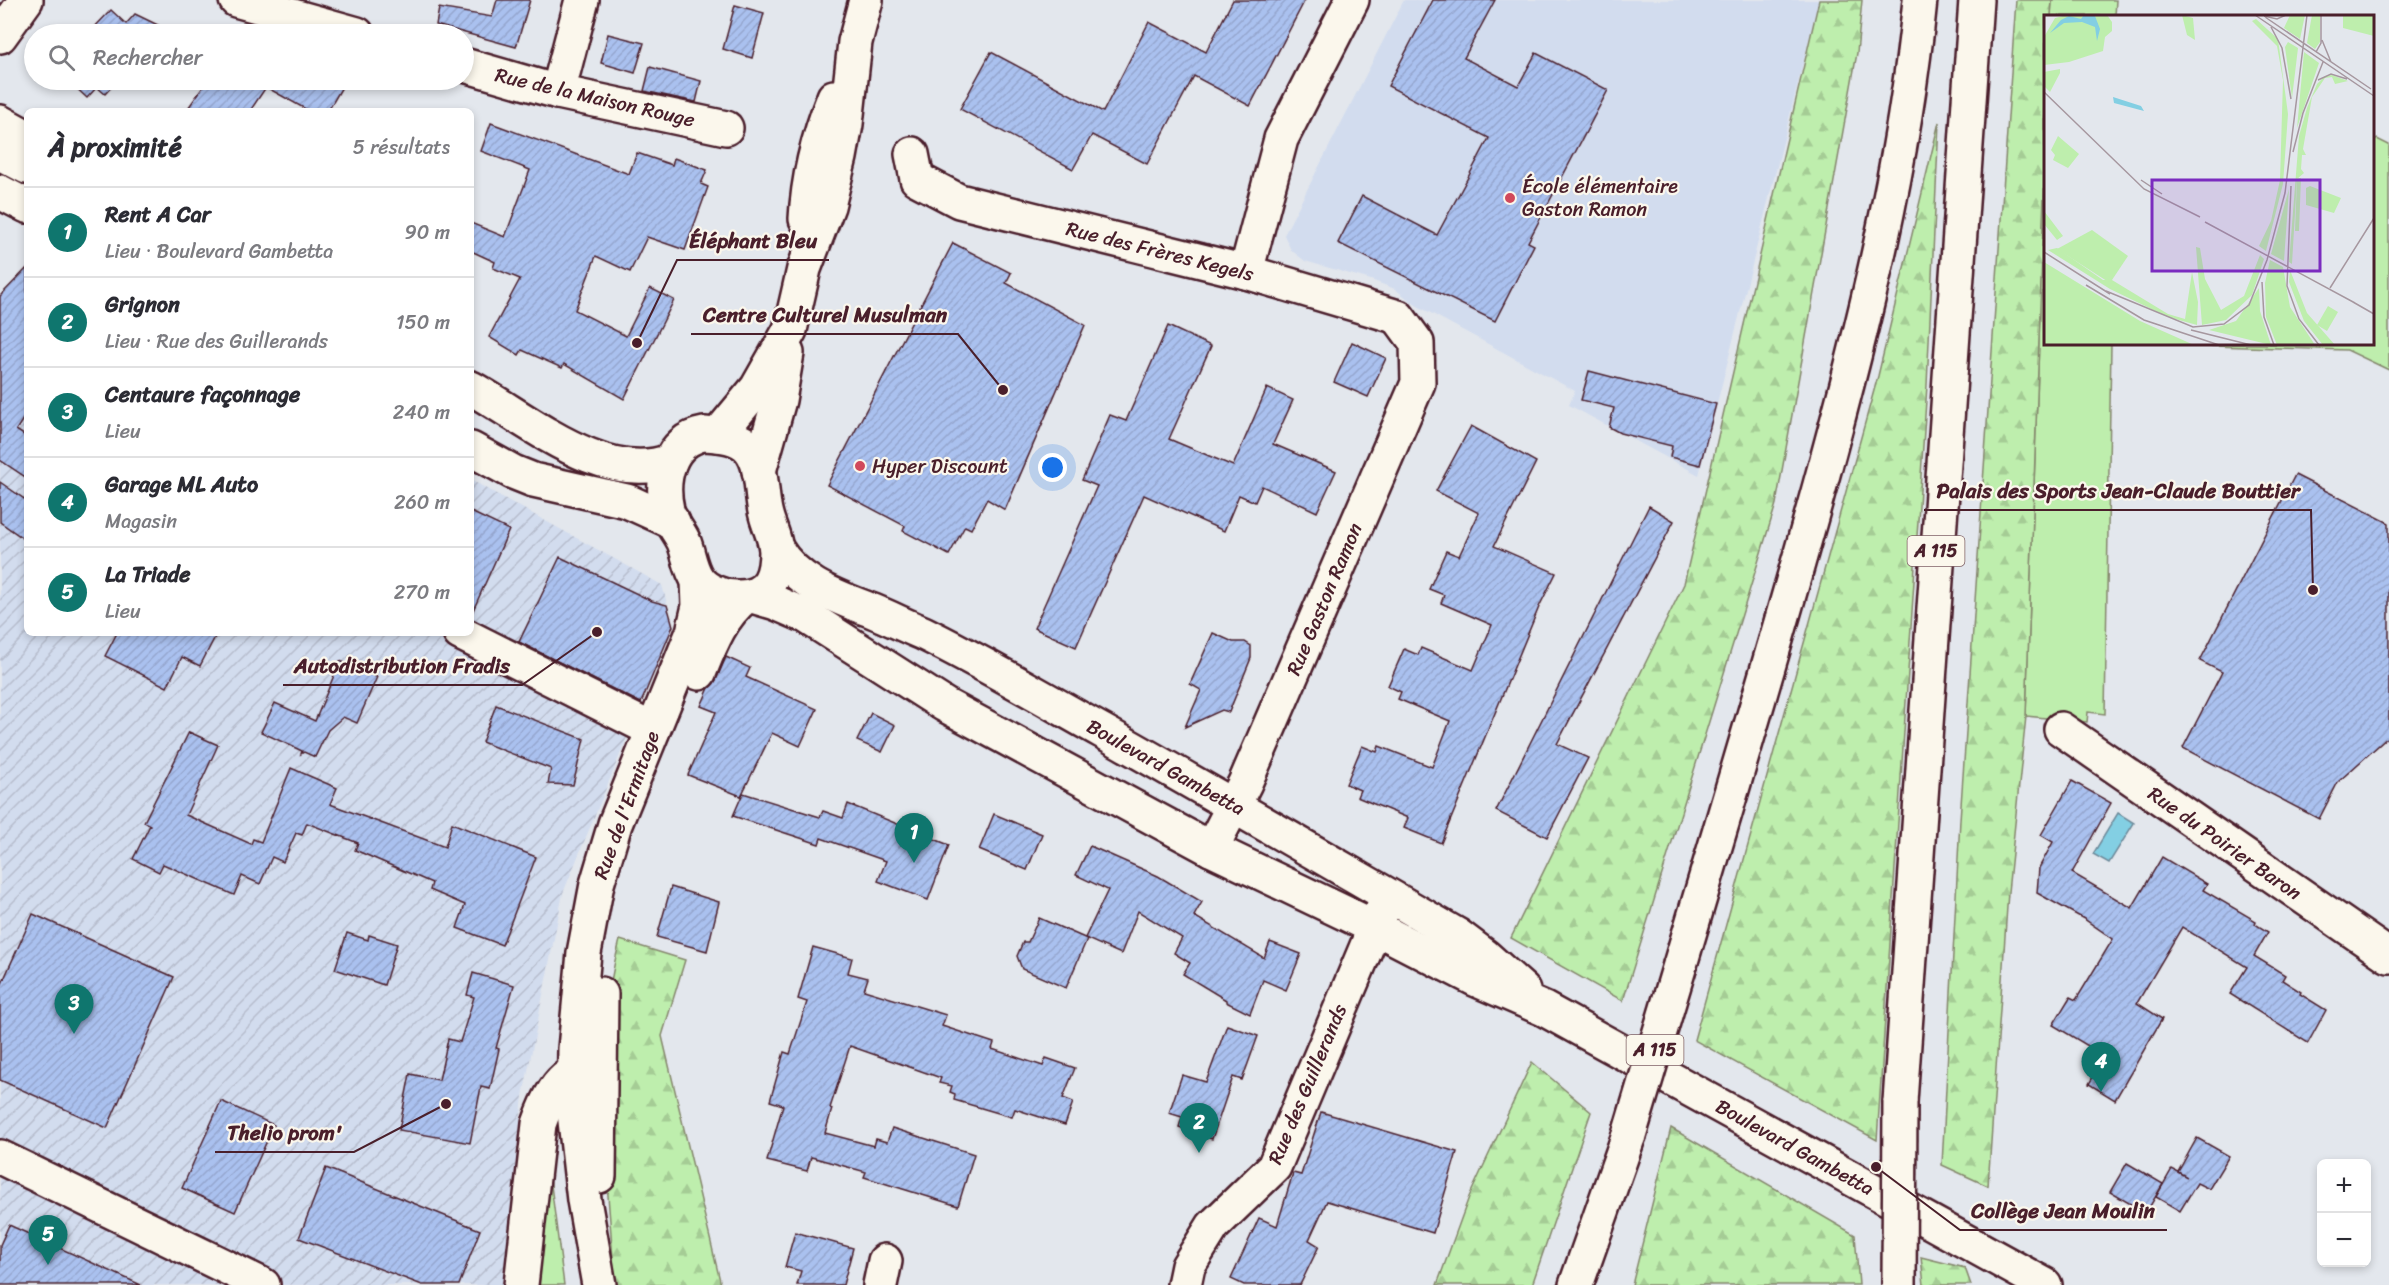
<!DOCTYPE html>
<html lang="fr">
<head>
<meta charset="utf-8">
<style>
  body { margin:0; font-family:Sriracha,sans-serif; background:#f2f2f3; color:#2b2b33 }
  .controls { position:absolute; right:18px; bottom:18px; display:grid; overflow:hidden; border-radius:9px; box-shadow:0 3px 9px #0003 }
  .controls button { width:54px; height:54px; display:grid; place-items:center; padding:0; border:0; border-bottom:2px solid #e1e1e2; background:#fff; color:#2b2b33; font:30px sans-serif }
  .you { position:absolute; left:1053px; top:468px; width:21px; height:21px; margin:-15px; border:4px solid #fff; border-radius:50%; background:#1a73e8; box-shadow:0 0 0 9px #1a73e833 }
  .badge { display:grid; place-items:center; width:39px; height:39px; border-radius:50%; background:#0f766e; color:#fff; font-size:20px; font-weight:700 }
  .pin { position:absolute; translate:-50% -50px; filter:drop-shadow(0 2px 3px #0008) }
  .pin::after { content:''; position:absolute; top:32px; width:21px; height:18px; background:inherit; clip-path:polygon(0 0,100% 0,50% 100%) }
  .list { margin:0; padding:0; list-style:none }
  h2 { display:flex; justify-content:space-between; align-items:center; height:78px; margin:0; padding:0 24px; font-size:26px }
  h2 small { font-size:20px; font-weight:400; color:#7c7c81 }
  .list li { display:grid; grid-template-columns:39px 1fr auto; gap:18px; align-items:center; box-sizing:border-box; height:90px; padding:0 24px; border-top:2px solid #e1e1e2 }
  .list b { display:block; font-size:22px; white-space:nowrap }
  .list p { margin:0; font-size:20px; white-space:nowrap; color:#7c7c81 }
  .list em { font-size:20px; font-style:normal; color:#7c7c81 }
  .icon { flex:none; width:33px; height:33px; fill:none; stroke:currentColor; stroke-width:2; stroke-linecap:round; stroke-linejoin:round }
  .map { position:relative; flex:none; width:2389px; height:1285px; overflow:hidden }
  .search { position:absolute; background:#fff; box-shadow:0 3px 9px #0003; left:24px; top:24px; width:450px; height:66px; display:flex; align-items:center; gap:15px; box-sizing:border-box; padding:0 21px; border-radius:33px; color:#7c7c81; font-size:22px }
  .panel { position:absolute; background:#fff; box-shadow:0 3px 9px #0003; left:24px; top:108px; width:450px; height:528px; border-radius:9px }
  .map>svg:first-child { display:block }
  .built { fill:#d2dcee }
  .industrial { fill:url(#industrial-furrows) }
  .green { fill:#beeead; stroke:#84866c; stroke-width:1.5 }
  .forest { fill:url(#forest-firs); stroke:#84866c; stroke-width:1.5 }
  .water { fill:#83cfe3; stroke:#6c8999; stroke-width:1.5 }
  .building { fill:url(#building-hatch); stroke:#4a1f2b; stroke-width:1.5 }
  .lines { fill:none; stroke-linecap:round; stroke-linejoin:round }
  .minor-casing { stroke:#4a1f2b; stroke-width:38 }
  .major-casing { stroke:#4a1f2b; stroke-width:38 }
  .highway-casing { stroke:#4a1f2b; stroke-width:38 }
  .minor { stroke:#fbf7ec; stroke-width:33 }
  .major { stroke:#fbf7ec; stroke-width:33 }
  .highway { stroke:#fbf7ec; stroke-width:33 }
  .highway-bridge-casing { stroke:#4a1f2b; stroke-width:38; stroke-linecap:butt }
  .highway-bridge { stroke:#fbf7ec; stroke-width:33 }
  .poi-dot { fill:#d1495b; stroke:#fbf7ec; stroke-width:2 }
  .labels { text-anchor:middle; stroke-width:4.5; stroke-linejoin:round; paint-order:stroke }
  .shield { fill:#fbf7ec; stroke:#7f6065; stroke-width:1.5 }
  .shield-label { font-size:18px; font-weight:bold; fill:#4a1f2b }
  .street-label { font-size:20px; fill:#4a1f2b; stroke:#fbf7ec }
  .poi-label { font-size:20px; fill:#4a1f2b; stroke:#fbf7ec; text-anchor:start }
  .inset-road { fill:none; stroke:#a6979f; stroke-width:1.5 }
  .view { fill:#7b2cbf; fill-opacity:0.15; stroke:#7b2cbf; stroke-width:3 }
  .inset-edge { fill:none; stroke:#4a1f2b; stroke-width:3 }
  .leader { fill:none; stroke:#4a1f2b; stroke-width:2 }
  .callout-dot { fill:#4a1f2b; stroke:#fbf7ec; stroke-width:2 }
  .callout-label { font-size:21px; text-anchor:middle; font-weight:bold; fill:#4a1f2b; stroke:#fbf7ec; stroke-width:4.5; stroke-linejoin:round; paint-order:stroke }
</style>
</head>
<body>
<div class="map">
<svg width="2389" height="1285" viewBox="0 0 2389 1285">
  <defs>
    <pattern id="industrial-furrows" width="10" height="10" patternUnits="userSpaceOnUse" patternTransform="scale(1.5)"><rect width="10" height="10" fill="#d2dcee"/><path d="M-1 1l2-2M0 10L10 0M9 11l2-2" fill="none" stroke="#b6bccc"/></pattern>
    <pattern id="forest-firs" width="22" height="20" patternUnits="userSpaceOnUse" patternTransform="scale(1.5)"><rect width="22" height="20" fill="#beeead"/><path d="M5 1l3.5 6h-7zM16 11l3.5 6h-7z" fill="#a5cc95"/></pattern>
    <pattern id="building-hatch" width="6" height="6" patternUnits="userSpaceOnUse" patternTransform="scale(1.5)"><rect width="6" height="6" fill="#aac1ef"/><path d="M-1 1l2-2M0 6l6-6M5 7l2-2" fill="none" stroke="#94a5cd"/></pattern>
  </defs>
  <rect width="100%" height="100%" fill="#e3e7ed"/>
  <filter id="ink" filterUnits="userSpaceOnUse"><feTurbulence type="fractalNoise" baseFrequency=".0167" numOctaves="2"/><feDisplacementMap in="SourceGraphic" scale="12" xChannelSelector="R" yChannelSelector="G"/><feConvolveMatrix kernelMatrix="1 2 1 2 8 2 1 2 1" color-interpolation-filters="sRGB"/></filter>
  <g filter="url(#ink)">
    <!-- built -->
    <polygon class="built" points="1404,0 1819,0 1699,475 1569,405 1575,391 1416,305 1395,289 1371,280 1305,261 1291,250 1284,235"/>
    <!-- industrial -->
    <polygon class="industrial" points="27,268 27,633 471,633 471,480 662,585 673,626 563,893 523,1096 502,1285 0,1285 0,296"/>
    <!-- green -->
    <g class="green">
      <polygon points="2052,0 2116,0 2115,16 2051,16"/>
      <polygon points="2373,137 2389,145 2389,370 2347,350 2181,345 2181,344 2372,344"/>
      <polygon points="2045,167 2046,344 2111,344 2105,714 2088,712 2087,722 2026,716"/>
      <polygon points="548,1162 564,1285 539,1285"/>
    </g>
    <!-- forest -->
    <g class="forest">
      <polygon points="1819,0 1862,0 1857,53 1776,504 1623,1001 1511,938 1684,584"/>
      <polygon points="2016,0 2052,0 2051,16 2046,16 2045,167 2026,716 2008,892 1988,1186 1942,1165 1960,820"/>
      <polygon points="1939,122 1927,385 1877,1140 1694,1040 1878,376"/>
      <path d="M620 940 685 960 662 1036 721 1285H615C607 1171 590 1052 620 940Z"/>
      <polygon points="1532,1062 1591,1112 1532,1285 1437,1285 1469,1197"/>
      <polygon points="1671,1128 1855,1235 1859,1285 1632,1285"/>
      <polygon points="1921,1257 1965,1268 1971,1285 1924,1285"/>
    </g>
    <!-- water -->
    <polygon class="water" points="2118,813 2134,823 2109,863 2093,854"/>
    <!-- building -->
    <g class="building">
      <polygon points="497,0 530,0 516,47 436,25 439,8 492,17"/>
      <polygon points="1233,0 1305,0 1250,106 1194,76 1147,164 1092,135 1073,169 960,109 991,52 1103,112 1149,22 1206,52"/>
      <polygon points="1433,0 1495,0 1464,58 1518,86 1536,53 1608,90 1528,242 1534,245 1495,321 1338,243 1362,196 1437,235 1489,138 1388,86"/>
      <polygon points="735,5 764,13 752,58 723,49"/>
      <polygon points="111,10 126,24 135,14 164,28 158,34 88,34"/>
      <polygon points="608,34 644,43 635,73 601,63"/>
      <polygon points="650,67 701,81 696,102 644,91"/>
      <polygon points="72,80 118,80 105,94 97,87 87,98 70,82"/>
      <polygon points="208,80 346,80 328,111 309,111 266,87 250,111 186,111"/>
      <polygon points="491,123 629,174 637,153 672,165 674,158 707,170 701,184 708,187 685,250 647,237 630,272 596,256 575,310 626,336 650,288 674,300 624,399 564,364 562,368 522,350 519,355 489,337 520,279 493,268 495,262 471,251 471,223 505,237 530,170 481,151"/>
      <polygon points="953,243 1011,273 1006,283 1085,325 1005,510 987,499 971,529 965,526 949,555 903,531 905,526 827,485"/>
      <polygon points="27,268 27,413 16,430 27,437 27,478 0,460 0,296"/>
      <polygon points="1168,326 1211,346 1169,439 1233,466 1267,388 1293,400 1273,444 1336,471 1317,512 1262,486 1255,502 1239,495 1224,531 1144,495 1076,647 1034,628 1097,486 1082,480 1110,415 1126,421"/>
      <polygon points="1352,342 1386,358 1368,397 1334,382"/>
      <polygon points="1589,371 1716,404 1700,465 1670,457 1672,446 1620,433 1609,427 1614,408 1581,400"/>
      <polygon points="1471,426 1536,462 1494,546 1556,573 1539,607 1441,843 1404,828 1408,818 1357,797 1360,790 1346,784 1362,746 1377,752 1379,746 1432,767 1450,721 1398,699 1401,692 1388,686 1404,649 1418,655 1421,648 1473,670 1492,625 1441,603 1444,595 1429,589 1446,551 1459,556 1479,513 1436,491"/>
      <polygon points="2295,475 2389,523 2389,736 2338,782 2319,819 2183,748 2222,672 2200,661"/>
      <polygon points="0,482 27,501 27,541 0,522"/>
      <polygon points="1649,506 1674,521 1557,744 1588,758 1547,837 1496,811"/>
      <polygon points="471,512 509,530 471,615"/>
      <polygon points="560,557 652,601 667,605 673,626 641,703 519,642"/>
      <polygon points="117,633 217,633 200,666 182,657 167,687 105,656"/>
      <polygon points="1213,633 1233,642 1245,642 1251,646 1251,658 1229,712 1222,710 1185,727 1201,690 1190,684"/>
      <polygon points="726,657 750,668 746,677 817,709 800,746 772,733 741,796 688,775 716,712 701,706 709,688 716,680"/>
      <polygon points="340,661 377,677 357,723 343,717 328,730 315,757 304,752 301,754 302,751 261,732 275,703 315,721"/>
      <polygon points="496,705 584,739 573,785 548,784 551,769 482,742"/>
      <polygon points="871,713 895,725 882,752 857,741"/>
      <polygon points="189,732 218,745 186,815 251,844 253,839 261,842 291,768 337,788 330,804 445,847 452,823 536,857 502,945 457,928 465,905 430,890 432,883 355,850 358,843 307,823 302,835 296,833 283,862 272,857 260,884 242,876 234,895 163,864 159,872 133,859 150,825 144,822"/>
      <polygon points="2072,781 2111,803 2072,873 2132,908 2162,857 2207,884 2203,890 2256,921 2255,924 2268,932 2254,956 2285,975 2282,980 2301,992 2300,994 2326,1010 2308,1043 2230,994 2247,967 2182,927 2137,1003 2162,1019 2115,1100 2089,1084 2105,1056 2053,1025 2070,997 2076,1000 2113,939 2084,919 2037,893 2039,868 2053,842 2041,835"/>
      <polygon points="743,793 820,817 823,811 843,818 848,804 949,845 928,900 878,881 886,861 821,838 819,844 733,816"/>
      <polygon points="994,814 1042,834 1027,870 979,850"/>
      <polygon points="1090,846 1158,876 1202,902 1194,916 1264,958 1270,942 1301,954 1286,990 1263,980 1250,1014 1226,1002 1226,1000 1183,974 1190,963 1174,953 1182,938 1138,911 1121,954 1085,938 1108,890 1076,875"/>
      <polygon points="671,887 719,902 707,951 657,937"/>
      <polygon points="33,914 174,977 107,1128 0,1080 0,988"/>
      <polygon points="1039,918 1087,939 1066,988 1022,969 1017,956 1023,942 1028,942"/>
      <polygon points="347,933 368,940 369,935 397,944 384,985 335,969"/>
      <polygon points="813,947 852,958 848,973 868,978 864,990 946,1015 942,1026 994,1043 992,1049 1043,1066 1046,1058 1075,1068 1063,1098 1073,1102 1065,1125 1015,1109 1012,1117 954,1100 955,1094 950,1092 952,1086 939,1083 941,1078 850,1046 830,1108 832,1109 825,1133 874,1146 876,1139 887,1142 892,1128 974,1154 958,1206 864,1177 866,1172 811,1157 807,1171 767,1161 783,1105 770,1101 784,1052 790,1054 807,1002 798,999"/>
      <polygon points="473,973 514,985 496,1048 499,1049 490,1089 481,1087 470,1143 399,1130 410,1074 439,1080 448,1039 460,1042 474,997 467,995"/>
      <polygon points="1227,1025 1258,1036 1242,1080 1233,1077 1212,1139 1179,1127 1182,1117 1169,1113 1182,1075 1206,1082"/>
      <polygon points="221,1101 274,1125 235,1212 182,1188"/>
      <polygon points="1321,1112 1457,1152 1433,1233 1327,1201 1309,1240 1319,1246 1300,1285 1244,1285 1231,1279 1236,1268 1259,1218 1277,1226 1293,1173 1301,1175"/>
      <polygon points="2197,1138 2229,1156 2209,1189 2197,1183 2180,1211 2156,1197 2172,1169 2187,1177 2178,1172"/>
      <polygon points="2127,1163 2163,1184 2146,1213 2110,1192"/>
      <polygon points="326,1168 480,1230 459,1285 422,1285 299,1238"/>
      <polygon points="9,1225 141,1285 0,1285 0,1245"/>
      <polygon points="795,1232 853,1248 843,1285 797,1285 801,1271 785,1267"/>
    </g>
    <g class="lines">
      <defs>
        <g id="minor">
          <polyline points="236,0 357,34"/>
          <polyline points="0,36 26,0"/>
          <polyline points="464,65 558,92 726,128"/>
          <polyline points="558,92 582,0"/>
          <polyline points="0,153 27,167"/>
          <polyline points="912,154 917,179 959,201 1246,272 1398,317 1417,343 1418,383 1245,783 1211,849"/>
          <path d="M806 219C808 177 819 135 834 97"/>
          <polyline points="1246,272 1281,139 1352,0"/>
          <polyline points="718,435 757,388 790,330 804,269 828,206 840,157 846,124 855,42 866,0"/>
          <polyline points="759,471 779,400 787,353"/>
          <polyline points="460,633 653,730"/>
          <path d="M699 673C710 646 721 616 745 597"/>
          <polyline points="2061,729 2389,956"/>
          <polyline points="0,1157 263,1285"/>
          <polyline points="599,1176 601,994"/>
          <path d="M521 1285 539 1124C546 1104 559 1073 582 1071"/>
          <polyline points="599,1285 584,1200 574,1112 575,1049 584,953 597,884 615,824 693,632 699,606 698,580"/>
          <polyline points="880,1285 885,1261"/>
          <polyline points="1184,1285 1188,1266 1213,1226 1274,1167 1388,896"/>
        </g>
        <g id="major">
          <polyline points="0,122 27,137"/>
          <polyline points="0,192 27,206"/>
          <path d="M471 388C526 418 604 486 670 461"/>
          <path d="M704 434C720 435 739 436 750 449 764 467 760 494 766 515 769 527 775 537 776 550 776 560 775 572 770 581 757 605 714 600 698 580 690 569 689 555 684 542 679 531 670 522 667 510 660 479 669 440 704 434Z"/>
          <polyline points="471,449 513,472 533,480 627,501 673,522"/>
          <path d="M776 548C797 584 837 597 873 611 890 618 906 626 923 633 984 663 1043 698 1102 731 1221 798 1339 867 1457 935L1485 956 1523 990"/>
          <polyline points="752,596 776,603 806,616 945,705 1211,849 1374,927 1475,979 1544,1009 2045,1285"/>
        </g>
        <g id="highway">
          <path d="M1680 965C1727 805 1776 645 1820 485 1864 326 1904 164 1920 0"/>
          <polyline points="1900,1102 1976,0"/>
          <polyline points="1576,1285 1629,1135"/>
        </g>
      </defs>
      <!-- minor casing -->
      <use href="#minor" class="minor-casing"/>
      <!-- major casing -->
      <use href="#major" class="major-casing"/>
      <!-- highway casing -->
      <use href="#highway" class="highway-casing"/>
      <!-- minor -->
      <use href="#minor" class="minor"/>
      <!-- major -->
      <use href="#major" class="major"/>
      <!-- highway -->
      <use href="#highway" class="highway"/>
      <defs>
        <g id="highway-bridge">
          <polyline points="1629,1135 1680,965"/>
          <polyline points="1899,1285 1900,1102"/>
        </g>
      </defs>
      <!-- highway-bridge casing -->
      <use href="#highway-bridge" class="highway-bridge-casing"/>
      <!-- highway-bridge -->
      <use href="#highway-bridge" class="highway-bridge"/>
    </g>
  </g>
  <!-- markers -->
  <g class="poi-dot">
    <circle cx="1510" cy="198" r="6"/>
    <circle cx="860" cy="466" r="6"/>
  </g>
  <g class="labels">
    <!-- shield labels -->
    <g class="shield">
      <rect x="1907.5" y="536" width="57" height="30" rx="4.5"/>
      <rect x="1626.5" y="1035" width="57" height="30" rx="4.5"/>
    </g>
    <g class="shield-label">
      <text x="1936" y="557">A 115</text>
      <text x="1655" y="1056">A 115</text>
    </g>
    <!-- street labels -->
    <g class="street-label">
      <text transform="translate(595 97) rotate(13)" y="7">Rue de la Maison Rouge</text>
      <text transform="translate(1160 251) rotate(14)" y="7">Rue des Frères Kegels</text>
      <text transform="translate(1324 599) rotate(-67)" y="7">Rue Gaston Ramon</text>
      <text transform="translate(1166 767) rotate(29)" y="7">Boulevard Gambetta</text>
      <text transform="translate(626 805) rotate(-70)" y="7">Rue de l'Ermitage</text>
      <text transform="translate(2225 843) rotate(35)" y="7">Rue du Poirier Baron</text>
      <text transform="translate(1307 1084) rotate(-67)" y="7">Rue des Guillerands</text>
      <text transform="translate(1795 1147) rotate(29)" y="7">Boulevard Gambetta</text>
    </g>
    <!-- poi labels -->
    <g class="poi-label">
      <text x="1522" y="193">École élémentaire<tspan x="1522" dy="23">Gaston Ramon</tspan></text>
      <text x="872" y="473">Hyper Discount</text>
    </g>
  </g>
  <!-- overview -->
  <g transform="translate(2044 15)">
    <rect width="330" height="330" fill="#e3e7ed"/>
    <path d="M23 0H63L68 7V16L61 22 59 36 25 47 0 50V22L11 3ZM138 0 149 3 151 25 143 20ZM299 0H330V21L299 13ZM16 54V58L6 77 0 71V57ZM14 121 35 139 24 153 9 145 11 140 7 135ZM253 163H257L255 216H251ZM266 171 297 183 290 198 262 190V173ZM0 196 19 221 13 225 0 209ZM284 291 294 297 283 316 273 310Z" fill="#beeead"/>
    <path d="M246 0H261L256 24 240 13ZM268 0H276V27L271 34 263 28ZM212 4 234 24 244 99 239 169 222 236 215 231 227 206 236 165 239 65 233 31 208 6ZM244 27 254 33 248 83 241 32ZM260 37 275 48 253 113ZM288 60 304 66 291 69 288 62 281 63 268 82 259 134 262 140H258L257 154 260 158 253 164 248 249 245 247 255 121 263 93 273 69 281 61ZM245 174 240 246 227 239ZM152 232 156 233 161 264 177 295 200 281 216 240 220 244 208 280 182 305 158 310ZM13 233 59 265H68L124 299 141 304 148 257 154 287 153 310 124 302 66 274 4 235ZM226 245 239 252 246 292 271 330H233L222 302 221 268ZM0 247 96 306 150 330H0ZM246 255 263 298 291 330H279L260 306 245 267ZM215 273 216 296 227 330 165 315 192 306Z" fill="#beeead"/>
    <path d="M48 215 84 241 66 268 13 234Z" fill="#beeead"/>
    <path d="M40 0 51 1 56 14 53 26 51 12 38 7 20 8 6 18 17 5 25 1 37 4ZM69 82 97 91 100 96 70 88Z" fill="#83cfe3"/>
    <path class="inset-road" d="M211 0 330 81M220 1 233 4 242 0M221 2 327 74M227 12 238 33 247 84M278 25 287 47M272 37 277 28V0M274 65 287 59 303 64M0 77 100 174 156 202M249 137 259 98 279 47M97 165 118 179M247 171 243 271 255 304 275 330M161 207 311 288M0 237 66 279M218 267 220 302 230 330M42 270 100 305 175 330M286 273 330 203M62 276 149 312 180 309 205 290 223 245 241 178 263 0M309 287 330 299M147 315 207 330"/>
    <path class="view" d="M108 165H276V256H108Z"/>
    <rect width="330" height="330" class="inset-edge"/>
  </g>
  <!-- callouts -->
  <path class="leader" d="M637 343L677 260H829M1003 390L958 334H691M2313 590L2311 510H1924M597 632L522 685H283M446 1104L354 1152H215M1876 1167L1960 1230H2167"/>
  <g class="callout-dot">
    <circle cx="637" cy="343" r="6"/>
    <circle cx="1003" cy="390" r="6"/>
    <circle cx="2313" cy="590" r="6"/>
    <circle cx="597" cy="632" r="6"/>
    <circle cx="446" cy="1104" r="6"/>
    <circle cx="1876" cy="1167" r="6"/>
  </g>
  <g class="callout-label">
    <text x="753" y="248">Éléphant Bleu</text>
    <text x="825" y="322">Centre Culturel Musulman</text>
    <text x="2118" y="498">Palais des Sports Jean-Claude Bouttier</text>
    <text x="402" y="673">Autodistribution Fradis</text>
    <text x="285" y="1140">Thelio prom'</text>
    <text x="2063" y="1218">Collège Jean Moulin</text>
  </g>
</svg>
<div class="controls">
<button>+</button>
<button>−</button>
</div>
<div class="you"></div>
<div class="pin badge" style="left:914px;top:863px">1</div>
<div class="pin badge" style="left:1199px;top:1153px">2</div>
<div class="pin badge" style="left:74px;top:1034px">3</div>
<div class="pin badge" style="left:2101px;top:1092px">4</div>
<div class="pin badge" style="left:48px;top:1265px">5</div>
<div class="search"><svg class="icon" aria-label="search" viewBox="0 0 24 24"><circle cx="10" cy="10" r="6"/><path d="M15 15l6 6"/></svg>Rechercher</div>
<section class="panel">
<h2>À proximité<small>5 résultats</small></h2>
<ul class="list">
<li><span class="badge">1</span><div><b>Rent A Car</b><p>Lieu · Boulevard Gambetta</p></div><em>90 m</em></li>
<li><span class="badge">2</span><div><b>Grignon</b><p>Lieu · Rue des Guillerands</p></div><em>150 m</em></li>
<li><span class="badge">3</span><div><b>Centaure façonnage</b><p>Lieu</p></div><em>240 m</em></li>
<li><span class="badge">4</span><div><b>Garage ML Auto</b><p>Magasin</p></div><em>260 m</em></li>
<li><span class="badge">5</span><div><b>La Triade</b><p>Lieu</p></div><em>270 m</em></li>
</ul>
</section>
</div>
</body>
</html>
